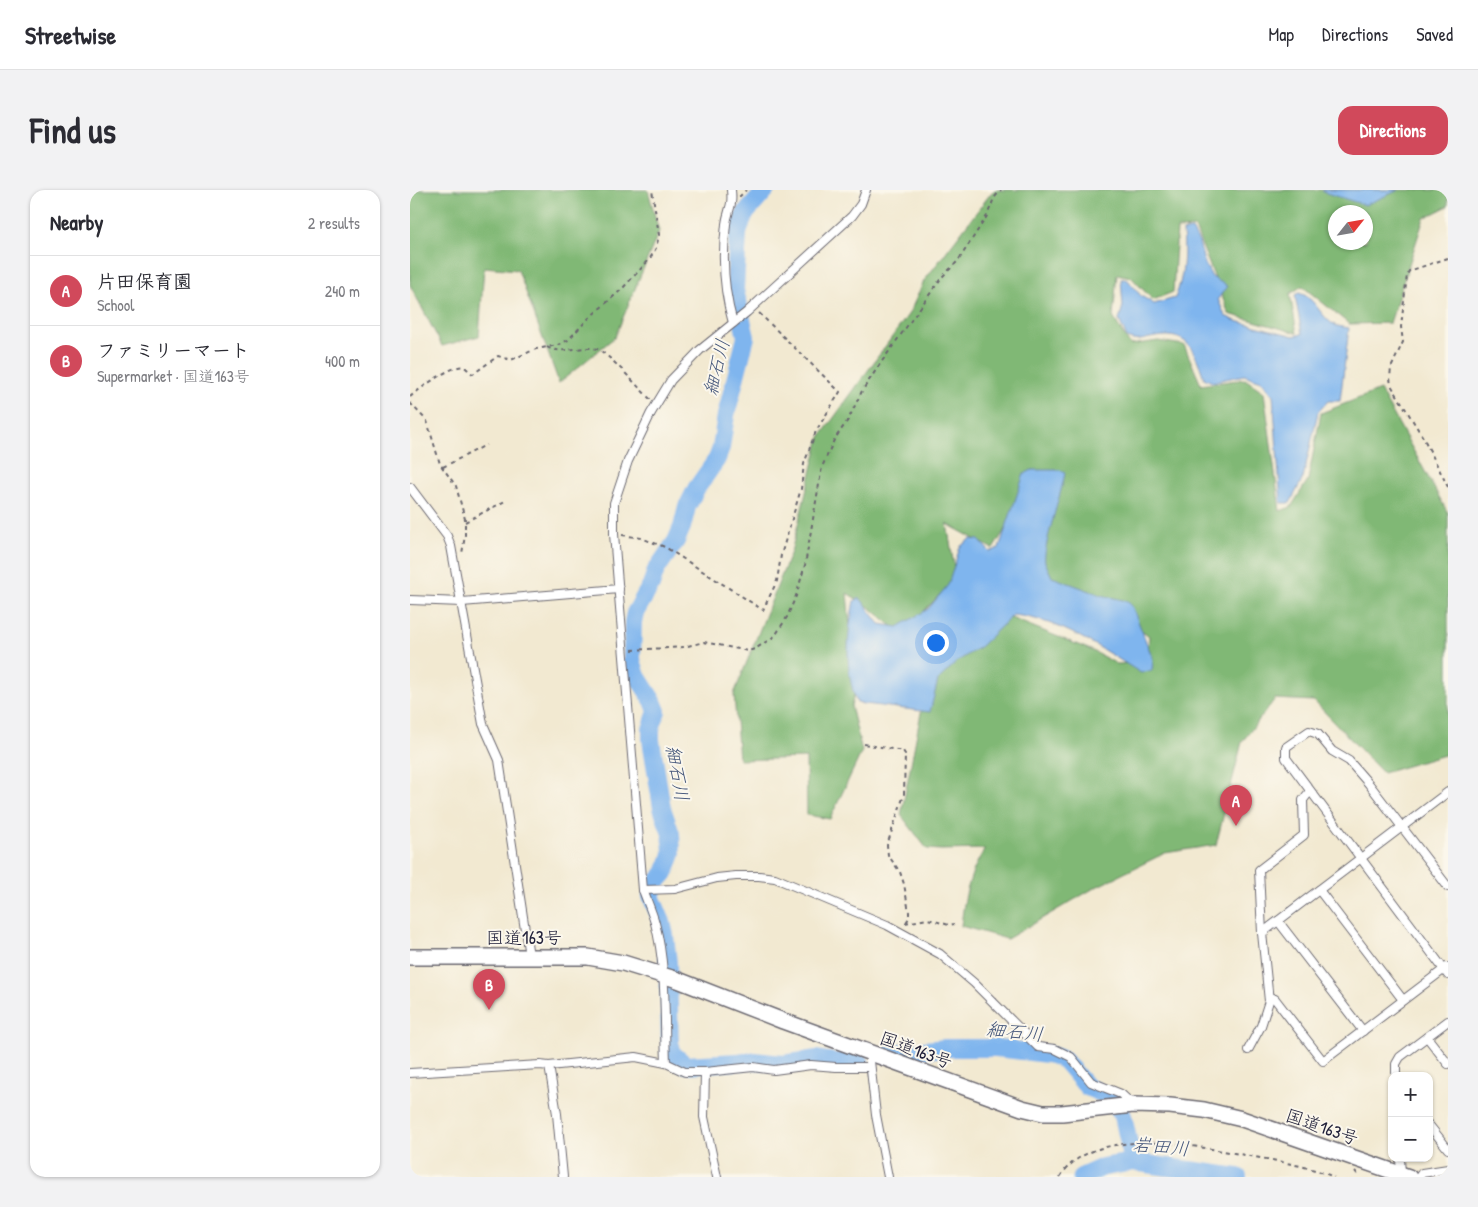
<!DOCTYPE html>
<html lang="en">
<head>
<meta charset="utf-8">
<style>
  body { margin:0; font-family:"Patrick Hand","Klee One",sans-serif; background:#f2f2f3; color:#2b2b33 }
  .controls { position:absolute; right:15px; bottom:15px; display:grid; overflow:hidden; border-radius:10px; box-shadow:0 1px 4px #0004 }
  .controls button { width:45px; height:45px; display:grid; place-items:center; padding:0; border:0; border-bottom:1px solid #e1e1e2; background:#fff; color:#2b2b33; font:25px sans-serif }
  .compass { position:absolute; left:918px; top:15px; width:45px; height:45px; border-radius:50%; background:#fff; box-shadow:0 1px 4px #0004; rotate:59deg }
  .you { position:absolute; left:525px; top:452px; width:18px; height:18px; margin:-12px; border:4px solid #fff; border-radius:50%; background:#1a73e8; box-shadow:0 0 0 8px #1a73e833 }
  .badge { display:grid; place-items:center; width:32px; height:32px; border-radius:50%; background:#d1495b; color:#fff; font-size:16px; font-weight:700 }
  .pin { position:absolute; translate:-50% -41px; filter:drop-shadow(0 1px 2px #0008) }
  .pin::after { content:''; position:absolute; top:26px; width:18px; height:15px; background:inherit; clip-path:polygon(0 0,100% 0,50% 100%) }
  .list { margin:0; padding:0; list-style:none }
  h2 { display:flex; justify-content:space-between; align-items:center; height:65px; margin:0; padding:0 20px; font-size:21px }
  h2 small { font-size:16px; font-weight:400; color:#7c7c81 }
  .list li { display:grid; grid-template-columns:32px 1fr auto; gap:15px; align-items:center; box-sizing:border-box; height:70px; padding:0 20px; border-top:1px solid #e1e1e2 }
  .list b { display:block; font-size:19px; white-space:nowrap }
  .list p { margin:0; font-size:16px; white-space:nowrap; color:#7c7c81 }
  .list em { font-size:16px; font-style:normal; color:#7c7c81 }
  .map { position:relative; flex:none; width:1038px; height:987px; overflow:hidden; border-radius:15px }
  header { display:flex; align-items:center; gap:30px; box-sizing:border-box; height:70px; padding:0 25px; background:#fff; border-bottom:1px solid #e1e1e2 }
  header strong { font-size:24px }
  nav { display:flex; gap:28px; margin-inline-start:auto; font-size:18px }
  .intro { display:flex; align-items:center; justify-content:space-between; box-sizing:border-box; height:120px; padding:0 30px }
  h1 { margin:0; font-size:35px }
  .button { padding:12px 22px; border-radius:15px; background:#d1495b; color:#fff; font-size:18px; font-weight:700 }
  main { display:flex; gap:30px; padding:0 30px }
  aside { flex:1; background:#fff; border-radius:15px; box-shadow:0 1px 4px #0004 }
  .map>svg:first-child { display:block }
  .forest { fill:#80b874; stroke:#516d58; fill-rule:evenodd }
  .water { fill:#7fb5ee; stroke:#506c94 }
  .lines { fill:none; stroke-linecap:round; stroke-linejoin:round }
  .river { stroke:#7fb5ee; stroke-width:18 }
  .street-casing { stroke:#6b6870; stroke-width:10 }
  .highway-casing { stroke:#6b6870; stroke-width:18 }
  .path { stroke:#6b6870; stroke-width:2; stroke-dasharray:4 4; stroke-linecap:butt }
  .street { stroke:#fff; stroke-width:8 }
  .highway { stroke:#fff; stroke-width:15 }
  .labels { text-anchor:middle; stroke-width:4; stroke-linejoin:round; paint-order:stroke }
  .street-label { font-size:18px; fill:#22223b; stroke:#fbf7ec }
  .water-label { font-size:19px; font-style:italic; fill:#43557a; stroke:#fbf7ec }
</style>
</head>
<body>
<header>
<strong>Streetwise</strong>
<nav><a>Map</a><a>Directions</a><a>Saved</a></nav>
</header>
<div class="intro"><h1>Find us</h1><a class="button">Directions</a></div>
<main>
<aside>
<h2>Nearby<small>2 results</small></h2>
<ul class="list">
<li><span class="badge">A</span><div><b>片田保育園</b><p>School</p></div><em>240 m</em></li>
<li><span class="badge">B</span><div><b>ファミリーマート</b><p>Supermarket · 国道163号</p></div><em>400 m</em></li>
</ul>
</aside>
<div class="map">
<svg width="1038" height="987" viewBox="0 0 1038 987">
  <rect width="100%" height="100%" fill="#fbf7ec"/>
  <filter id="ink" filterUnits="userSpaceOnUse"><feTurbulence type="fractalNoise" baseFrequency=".02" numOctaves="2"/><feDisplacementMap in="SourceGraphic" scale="10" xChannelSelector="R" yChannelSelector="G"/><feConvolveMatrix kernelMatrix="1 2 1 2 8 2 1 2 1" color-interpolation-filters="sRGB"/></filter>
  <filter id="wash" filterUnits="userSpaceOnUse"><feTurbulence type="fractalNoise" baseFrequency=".0096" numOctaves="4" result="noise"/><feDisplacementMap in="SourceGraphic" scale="20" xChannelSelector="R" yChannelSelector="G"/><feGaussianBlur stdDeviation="1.12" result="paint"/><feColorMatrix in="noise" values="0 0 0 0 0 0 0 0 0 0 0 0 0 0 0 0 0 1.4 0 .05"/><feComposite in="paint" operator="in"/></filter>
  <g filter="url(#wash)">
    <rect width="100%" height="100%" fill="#f2e9d1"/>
    <!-- forest -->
    <g class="forest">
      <polygon points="0,0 238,0 249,41 205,147 149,193 108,80 74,77 69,146 32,156 0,95"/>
      <path d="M585 0H1038V16L1014 28 980 133 939 134 892 96 880 104 887 143 819 124 785 38 767 39 763 102 743 110 721 87 707 84 703 127 720 155 748 151 774 155 791 195 835 189 854 202 870 321 881 317 898 290 911 223 970 200 1038 323V564L973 583 904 511 865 509 832 552 806 655 755 663 686 697 597 749 551 736C554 708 559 683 575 659L531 660 517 659 491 625 517 492 559 447 601 428 681 460 707 474 723 473 738 464 739 446 700 415 627 389 632 280 583 359 537 334 546 388 512 423 487 440 459 417 437 403 440 437 449 488 441 516 452 561 420 629 397 625 396 568 329 570 324 504 381 362 410 247 500 122 514 91 581 3ZM926 22H956V52H926Z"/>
    </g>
    <!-- water -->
    <g class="water">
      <polygon points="913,0 989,0 955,15 913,2"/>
      <path d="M782 40 789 52 794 72 802 87 817 96 808 109 815 126 826 131 884 146 892 144 885 105 889 103C906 107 911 130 927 136 931 137 935 137 939 138L930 211H918L908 222 893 288 880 313H871L863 205 852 191 834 185 802 192 794 188C783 156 777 140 740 148 731 150 725 152 717 148L709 130 713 116 711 89H717L731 106 744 114 765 108C774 86 775 65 773 41Z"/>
      <path d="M622 280H650L655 283C652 302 632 359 635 372 637 377 640 382 642 387L691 405 717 411 722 416 743 469 742 480 731 483C692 459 649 429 603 425L571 456 548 471 528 490 520 522 447 513C434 479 437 445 444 411L450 408 470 434 488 437 518 419 538 395 550 357 560 349 569 350 580 362 589 358 614 284Z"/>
    </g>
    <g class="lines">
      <!-- river -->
      <g class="river">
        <polyline points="356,0 334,25 328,43 325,100 336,147 316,225 311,258 307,269 286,299 277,317 272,337 266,351 246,380 241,395 225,423 223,432 222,470 227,486 243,511 247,521 241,539 241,550 252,618 261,644 262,664 255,683 246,693 241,706 252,732 255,745 258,773 260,858 263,864 276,875 344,871 373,874 407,869 424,872 450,871"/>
        <polyline points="480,863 536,858 586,858 637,864 647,867 654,870 677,897 702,908 713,926 723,972"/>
        <polyline points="671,987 693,977 723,972 828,987"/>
      </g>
    </g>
  </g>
  <g filter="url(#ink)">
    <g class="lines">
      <defs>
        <g id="street">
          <path d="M321 0C323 17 318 19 316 34 312 66 314 102 323 133"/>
          <polyline points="0,297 37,346 41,356 73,534 89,570 119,766"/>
          <polyline points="0,410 52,412 209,399"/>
          <polyline points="1038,697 959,594 939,571 922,561 908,544 899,541 876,557 876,568 1038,785"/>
          <polyline points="233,700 265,699 307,688 326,686 349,686 365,688 477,735 530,764 564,793 628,857 645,859 661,867 681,892 711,904 723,915"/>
          <polyline points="909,700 993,810"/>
          <polyline points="868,731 953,841"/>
          <polyline points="852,743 1038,602"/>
          <polyline points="859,807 865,809 913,871 1037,777"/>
          <polyline points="1017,847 1038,874"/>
          <polyline points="838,860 851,836 859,811 852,743 849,680 894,645 893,610 900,601"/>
          <polyline points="459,862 466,925 478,987"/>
          <path d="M256 873C254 827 257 778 245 733 242 722 237 711 233 700L204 344V313L218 271 241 223 261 190 290 160 337 122 442 26 451 14 456 0"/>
          <polyline points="139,876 147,924 153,987"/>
          <polyline points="295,882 294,927 307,987"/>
          <polyline points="0,883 130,875 139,876 226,867 256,873 275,882 295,882 343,877 364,880 401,875 426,877 460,877"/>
          <polyline points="986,886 986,874 990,867 1038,831"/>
          <polyline points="1019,935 1038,959"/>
          <polyline points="990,968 991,984"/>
          <polyline points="1009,987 1012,983 1038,979"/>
        </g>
        <polyline id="highway" points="0,767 178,767 213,773 268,790 373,831 612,918 633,923 652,923 723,915 760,916 794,920 832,929 999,987"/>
      </defs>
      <!-- street casing -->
      <use href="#street" class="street-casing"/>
      <!-- highway casing -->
      <use href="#highway" class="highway-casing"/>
      <!-- path -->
      <g class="path">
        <polyline points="329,7 336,0"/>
        <polyline points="1038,68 999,81 997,85 991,137 993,152 981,178 980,188 981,195 1014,249 1038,297"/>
        <path d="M137 157C149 165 172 155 187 159 197 162 231 200 241 210"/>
        <path d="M0 207C8 200 44 173 54 177 57 178 60 183 63 184L88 166 101 170 126 159 148 155 158 150 179 128 211 100 239 70 246 58 249 45 242 0"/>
        <polyline points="0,213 17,231 30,274 46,296 55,329 55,345 52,364"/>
        <polyline points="33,277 76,255"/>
        <polyline points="55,332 97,310"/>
        <polyline points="212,345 231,348 255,357 353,420 367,391 371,365 391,299 394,274 406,241 430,202 348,122"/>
        <polyline points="222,460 274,457 294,452 338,461 345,459 365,446 377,427 386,406 395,375 412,277 424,250 438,230 452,201 470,174 532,87 548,71 577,26 584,8 591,0"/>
        <polyline points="454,554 493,561 495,564 494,605 477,655 478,665 490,682 494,694 499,722 499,728 495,734"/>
        <polyline points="495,733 518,729 539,735 544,734"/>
        <polyline points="945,981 950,987"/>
        <path d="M650 987C683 934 785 956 835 965 865 971 896 975 924 987"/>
      </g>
      <!-- street -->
      <use href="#street" class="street"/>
      <!-- highway -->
      <use href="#highway" class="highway"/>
    </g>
  </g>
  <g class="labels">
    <!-- street labels -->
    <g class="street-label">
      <text x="114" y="754">国道163号</text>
      <text transform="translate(506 860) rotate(20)" y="6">国道163号</text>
      <text transform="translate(912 937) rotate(19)" y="6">国道163号</text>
    </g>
    <!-- water labels -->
    <g class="water-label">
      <text transform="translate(306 177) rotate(-76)" y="7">細石川</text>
      <text transform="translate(268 583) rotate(80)" y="7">細石川</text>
      <text transform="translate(605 841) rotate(6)" y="7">細石川</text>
      <text transform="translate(751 956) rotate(5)" y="7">岩田川</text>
    </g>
  </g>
</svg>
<div class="controls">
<button>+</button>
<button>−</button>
</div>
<svg class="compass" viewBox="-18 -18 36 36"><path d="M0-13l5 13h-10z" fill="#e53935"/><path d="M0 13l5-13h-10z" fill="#7c7c81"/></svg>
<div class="you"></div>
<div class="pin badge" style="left:826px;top:636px">A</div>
<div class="pin badge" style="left:79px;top:820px">B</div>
</div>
</main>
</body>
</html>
